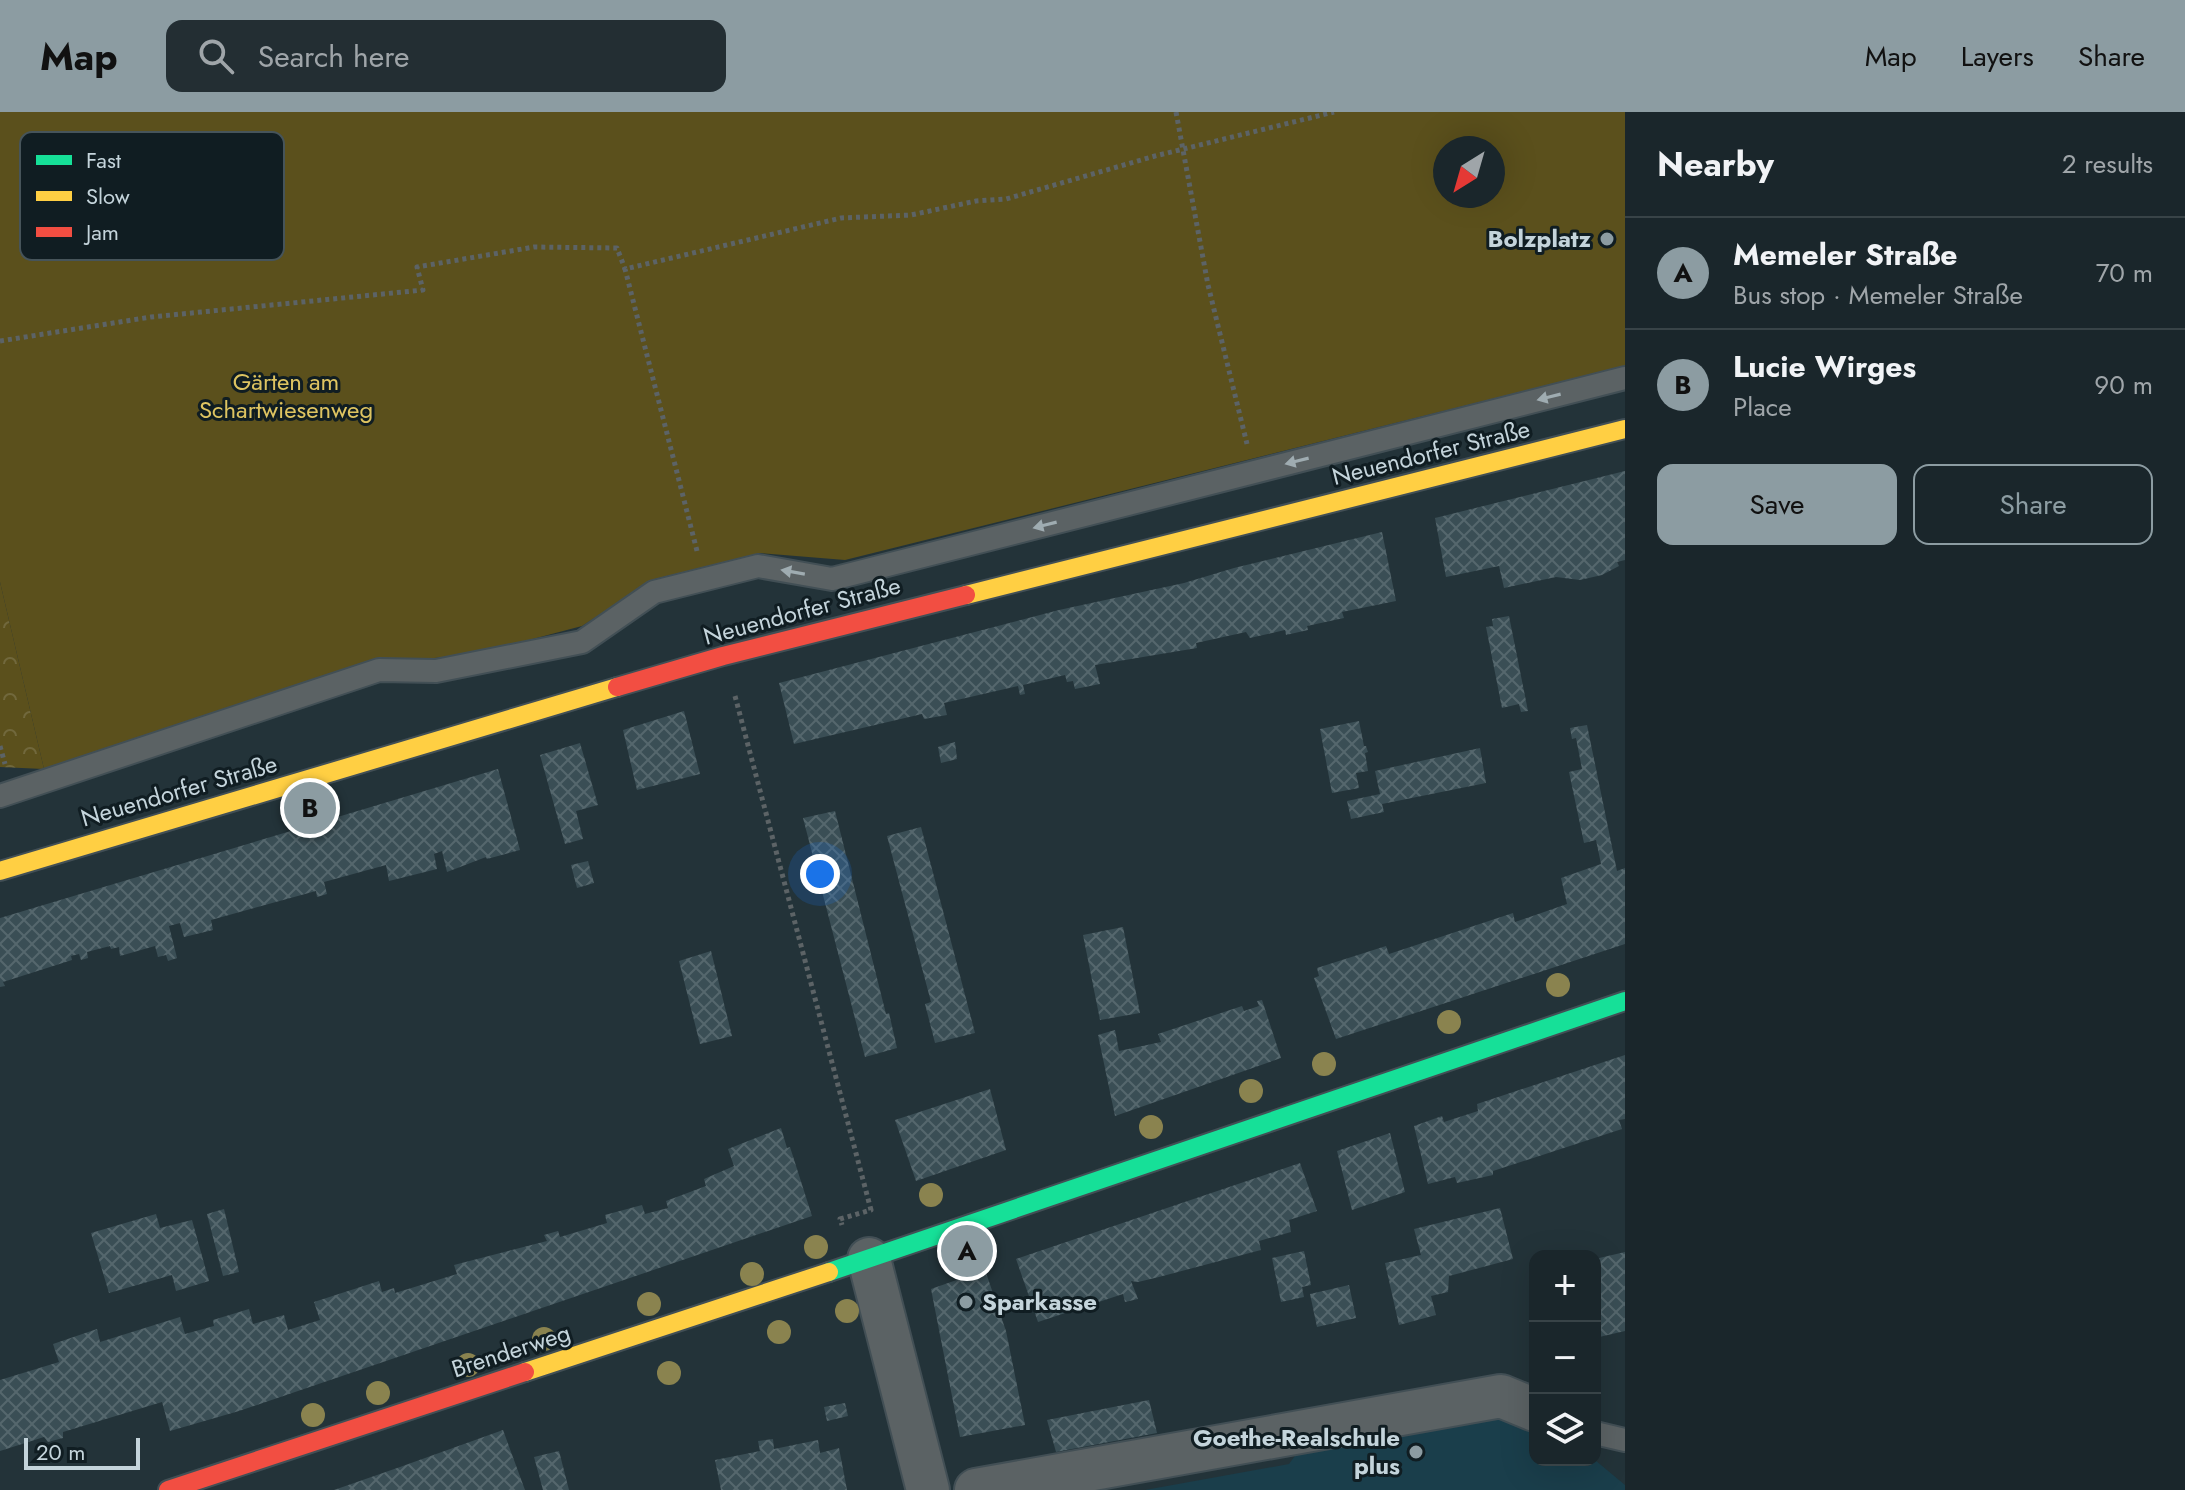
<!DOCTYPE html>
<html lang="en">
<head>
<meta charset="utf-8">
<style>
  body { margin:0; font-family:Jost,sans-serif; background:#232e33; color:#f1f3f6 }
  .controls { position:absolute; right:24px; bottom:24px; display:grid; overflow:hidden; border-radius:16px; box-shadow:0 8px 32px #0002 }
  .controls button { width:72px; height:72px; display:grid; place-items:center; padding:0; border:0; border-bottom:2px solid #384347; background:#1a262b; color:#f1f3f6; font:40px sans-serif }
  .compass { position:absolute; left:1433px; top:24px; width:72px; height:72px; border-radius:50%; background:#1a262b; box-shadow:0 8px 32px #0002; rotate:217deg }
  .scale { position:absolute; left:24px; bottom:20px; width:116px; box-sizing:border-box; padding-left:8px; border:4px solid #c4d4db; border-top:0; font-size:22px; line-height:28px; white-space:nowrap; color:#c4d4db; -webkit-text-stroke:6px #101d22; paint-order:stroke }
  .you { position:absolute; left:820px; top:762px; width:28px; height:28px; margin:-20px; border:6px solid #fff; border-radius:50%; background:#1a73e8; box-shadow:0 0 0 12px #1a73e833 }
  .badge { display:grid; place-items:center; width:52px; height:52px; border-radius:50%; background:#8c9ca2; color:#111; font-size:26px; font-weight:700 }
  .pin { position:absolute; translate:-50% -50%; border:4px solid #fff; box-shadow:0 2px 8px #0006 }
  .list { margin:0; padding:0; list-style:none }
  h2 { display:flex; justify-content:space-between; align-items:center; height:104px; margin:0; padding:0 32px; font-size:34px }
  h2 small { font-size:26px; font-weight:400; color:#9fa5a9 }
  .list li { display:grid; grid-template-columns:52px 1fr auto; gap:24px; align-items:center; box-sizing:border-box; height:112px; padding:0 32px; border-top:2px solid #384347 }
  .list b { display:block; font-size:30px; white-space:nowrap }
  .list p { margin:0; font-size:26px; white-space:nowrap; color:#9fa5a9 }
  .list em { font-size:26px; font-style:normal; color:#9fa5a9 }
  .actions { display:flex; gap:16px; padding:24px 32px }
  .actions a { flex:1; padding:18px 0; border:2px solid #8c9ca2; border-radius:16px; text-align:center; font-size:28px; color:#8c9ca2 }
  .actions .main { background:#8c9ca2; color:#111 }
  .icon { flex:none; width:44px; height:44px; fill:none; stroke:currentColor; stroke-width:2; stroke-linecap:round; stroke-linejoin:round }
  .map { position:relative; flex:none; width:1625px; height:1378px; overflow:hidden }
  header { display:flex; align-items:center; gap:48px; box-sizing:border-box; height:112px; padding:0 40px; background:#8c9ca2; color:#111 }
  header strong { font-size:38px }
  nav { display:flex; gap:44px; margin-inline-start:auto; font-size:28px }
  .search { width:560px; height:72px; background:#232e33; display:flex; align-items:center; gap:20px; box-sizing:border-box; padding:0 28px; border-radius:16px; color:#9fa5a9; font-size:30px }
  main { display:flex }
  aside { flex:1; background:#1a262b }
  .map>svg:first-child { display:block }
  .built { fill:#1a3e4b }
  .park { fill:url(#park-crowns) }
  .garden { fill:#5b501c; fill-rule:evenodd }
  .building { fill:url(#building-cross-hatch) }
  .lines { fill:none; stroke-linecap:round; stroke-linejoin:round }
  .lane-casing { stroke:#424f55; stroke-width:26 }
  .street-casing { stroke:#424f55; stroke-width:46 }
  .fast-casing { stroke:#424f55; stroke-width:22 }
  .slow-casing { stroke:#424f55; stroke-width:22 }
  .jam-casing { stroke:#424f55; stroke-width:22 }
  .path { stroke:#5c6366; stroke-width:5; stroke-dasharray:4 4; stroke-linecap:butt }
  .lane { stroke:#5b6264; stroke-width:22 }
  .street { stroke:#5b6264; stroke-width:42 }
  .fast { stroke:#16e098; stroke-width:18 }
  .slow { stroke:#ffcf43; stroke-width:18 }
  .jam { stroke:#f24e42; stroke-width:18 }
  .tree { fill:#8a834f }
  .oneway { fill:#9facb1 }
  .poi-dot { fill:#8c9ca2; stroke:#101d22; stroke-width:3 }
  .labels { text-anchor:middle; stroke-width:6; stroke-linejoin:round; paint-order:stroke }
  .poi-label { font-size:24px; font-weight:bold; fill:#c4d4db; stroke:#101d22; text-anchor:end }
  .park-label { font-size:24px; fill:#dec461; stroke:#101d22 }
  .street-label { font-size:24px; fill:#c4d4db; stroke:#101d22 }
  .key { fill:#101d22; stroke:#46545a; stroke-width:2 }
  .key-label { font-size:22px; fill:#c4d4db }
</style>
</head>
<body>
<header>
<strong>Map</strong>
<div class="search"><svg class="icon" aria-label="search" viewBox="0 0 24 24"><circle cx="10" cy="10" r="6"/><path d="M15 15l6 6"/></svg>Search here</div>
<nav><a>Map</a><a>Layers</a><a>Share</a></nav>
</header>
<main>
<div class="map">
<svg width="1625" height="1378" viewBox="0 0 1625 1378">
  <defs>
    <pattern id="park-crowns" width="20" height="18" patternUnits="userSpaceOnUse" patternTransform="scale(2)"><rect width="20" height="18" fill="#5b501c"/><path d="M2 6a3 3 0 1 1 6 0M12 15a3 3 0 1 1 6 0" fill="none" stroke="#71683c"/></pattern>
    <pattern id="building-cross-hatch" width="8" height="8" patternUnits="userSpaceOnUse" patternTransform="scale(2)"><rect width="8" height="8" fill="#3a4e55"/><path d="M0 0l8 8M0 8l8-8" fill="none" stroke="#55676d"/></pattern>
  </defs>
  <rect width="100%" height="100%" fill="#233339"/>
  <!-- built -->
  <polygon class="built" points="1502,1303 1535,1313 1535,1348 1595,1348 1625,1373 1625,1378 1145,1378 1289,1352 1303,1333"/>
  <!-- park -->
  <polygon class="park" points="0,470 44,657 0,655"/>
  <!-- garden -->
  <path class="garden" d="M0 0H1625V254L845 448 760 441 655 467 582 514 472 543 384 550 44 657 0 470ZM1445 36H1493V84H1445Z"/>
  <!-- building -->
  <g class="building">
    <polygon points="1625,359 1625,448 1617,450 1619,454 1602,463 1580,468 1556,465 1504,476 1499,454 1446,465 1435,406"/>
    <polygon points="1382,420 1396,489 1342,500 1344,506 1307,514 1308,518 1286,523 1285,518 1250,526 1246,520 1196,531 1197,536 1095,553 1100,572 1075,577 1073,569 1067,570 1065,563 1023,573 1025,582 1020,583 1018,574 944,591 947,603 924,607 922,602 794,632 779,571 1059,498 1184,471 1234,456"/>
    <polygon points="1509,504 1528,599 1521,600 1519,592 1502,596 1486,515 1493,514 1492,507"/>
    <polygon points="684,599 700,662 637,678 623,618"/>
    <polygon points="1359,609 1364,634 1366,634 1368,640 1365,641 1368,659 1356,661 1359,676 1332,681 1320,617"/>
    <polygon points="1587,613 1617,759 1625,756 1625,832 1336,927 1314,866 1319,864 1317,856 1386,834 1389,842 1513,801 1515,810 1567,792 1561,766 1601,752 1596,728 1584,731 1569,660 1582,657 1576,626 1572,627 1570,616"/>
    <polygon points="955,630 957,647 941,651 938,635"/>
    <polygon points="580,631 598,693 576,699 583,727 565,732 540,643"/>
    <polygon points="1480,636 1486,671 1382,692 1384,700 1351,707 1347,689 1380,682 1375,659"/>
    <polygon points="498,657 520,738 487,747 486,745 447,760 442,739 434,742 437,757 389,769 386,753 324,770 327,782 317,785 316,779 211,808 213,818 184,825 180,811 169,814 177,846 168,849 166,843 158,845 155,834 120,844 119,835 111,837 110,834 87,840 88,846 81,848 79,842 71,844 72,848 3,870 5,874 0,875 0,806"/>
    <polygon points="835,699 886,902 889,901 897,936 865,945 803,706"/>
    <polygon points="921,715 975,921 935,931 925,892 931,890 887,724"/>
    <polygon points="588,749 594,771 577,776 571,753"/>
    <polygon points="1123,815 1140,901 1100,908 1083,823"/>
    <polygon points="711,839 732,924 700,932 679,849"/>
    <polygon points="1262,888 1281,946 1115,1004 1098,923 1115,918 1119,939 1161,930 1158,922 1242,894 1244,899 1259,894 1257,889"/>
    <polygon points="1625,943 1625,1007 1619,1008 1622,1017 1493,1059 1493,1063 1457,1071 1455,1065 1428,1072 1414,1014 1442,1004 1444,1010 1478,999 1477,992"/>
    <polygon points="990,977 1006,1038 916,1069 895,1008"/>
    <polygon points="781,1016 787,1036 790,1035 812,1104 239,1299 170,1319 162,1290 63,1320 63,1326 48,1330 44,1325 0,1339 0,1268 59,1250 53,1232 97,1217 100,1230 180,1205 185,1222 214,1214 213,1208 249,1197 253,1212 284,1203 288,1218 320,1208 314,1190 379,1169 382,1180 394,1176 395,1181 457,1162 454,1153 547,1129 544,1123 558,1119 560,1125 607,1111 605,1103 642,1093 645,1102 668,1096 666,1089 706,1074 704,1067 734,1054 728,1037"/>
    <polygon points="1390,1021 1405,1080 1352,1098 1337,1039"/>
    <polygon points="1300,1051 1317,1099 1289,1108 1291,1120 1259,1129 1261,1138 1159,1165 1138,1170 1131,1169 1138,1187 1125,1190 1123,1182 1038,1210 1016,1147"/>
    <polygon points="1500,1096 1513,1147 1449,1164 1448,1180 1431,1184 1436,1203 1399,1213 1385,1151 1421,1143 1414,1117"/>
    <polygon points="224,1097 239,1160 223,1164 207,1102"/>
    <polygon points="156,1102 160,1116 192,1108 209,1169 176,1179 172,1163 109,1181 91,1121"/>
    <polygon points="1304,1139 1311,1173 1302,1175 1304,1185 1281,1190 1272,1146"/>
    <polygon points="1625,1140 1625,1219 1595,1226 1595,1147"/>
    <polygon points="985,1158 1006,1219 1025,1313 960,1325 931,1177"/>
    <polygon points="1349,1173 1356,1206 1317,1215 1310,1182"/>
    <polygon points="1149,1288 1157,1321 1056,1340 1047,1308"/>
    <polygon points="845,1291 848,1304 827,1309 824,1295"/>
    <polygon points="503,1318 525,1378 334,1378 400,1355"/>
    <polygon points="773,1327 774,1337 818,1328 820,1341 839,1336 847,1378 721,1378 715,1348 760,1339 758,1329"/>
    <polygon points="559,1339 569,1378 543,1378 534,1345"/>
  </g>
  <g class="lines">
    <defs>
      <g id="lane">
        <polyline points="0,684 379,558 436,559 582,530 654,480 758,454 832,467 1625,266"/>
        <polyline points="1595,1321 1625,1328"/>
      </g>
      <g id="street">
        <polyline points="869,1147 928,1378"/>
        <polyline points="976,1378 1501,1284 1535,1298"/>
      </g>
      <polyline id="fast" points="829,1160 1625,889"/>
      <g id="slow">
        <polyline points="966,483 1625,317"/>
        <polyline points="0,759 617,575"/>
        <polyline points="525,1260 829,1160"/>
      </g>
      <g id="jam">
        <polyline points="617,575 723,544 966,483"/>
        <polyline points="168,1378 525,1260"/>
      </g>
    </defs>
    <!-- lane casing -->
    <use href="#lane" class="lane-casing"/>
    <!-- street casing -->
    <use href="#street" class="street-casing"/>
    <!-- fast casing -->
    <use href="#fast" class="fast-casing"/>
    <!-- slow casing -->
    <use href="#slow" class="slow-casing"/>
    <!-- jam casing -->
    <use href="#jam" class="jam-casing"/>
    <!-- path -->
    <g class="path">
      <polyline points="1176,0 1208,173 1247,332"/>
      <polyline points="0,229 151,205 423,178 417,155 534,135 617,136 625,157"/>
      <polyline points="697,439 625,157 841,106 911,103 976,89 1006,87 1155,44 1334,0"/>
      <polyline points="735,584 871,1098 840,1107 842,1113"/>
      <polyline points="0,634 5,652"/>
    </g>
    <!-- lane -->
    <use href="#lane" class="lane"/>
    <!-- street -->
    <use href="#street" class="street"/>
    <!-- fast -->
    <use href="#fast" class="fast"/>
    <!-- slow -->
    <use href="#slow" class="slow"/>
    <!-- jam -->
    <use href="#jam" class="jam"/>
  </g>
  <!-- trees -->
  <g class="tree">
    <circle cx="1558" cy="873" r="12"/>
    <circle cx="1449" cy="910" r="12"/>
    <circle cx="1324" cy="952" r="12"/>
    <circle cx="1251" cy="979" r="12"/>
    <circle cx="1151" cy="1015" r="12"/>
    <circle cx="931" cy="1083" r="12"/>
    <circle cx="816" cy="1135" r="12"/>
    <circle cx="752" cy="1162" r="12"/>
    <circle cx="649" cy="1192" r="12"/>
    <circle cx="847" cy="1199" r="12"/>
    <circle cx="779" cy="1220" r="12"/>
    <circle cx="544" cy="1227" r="12"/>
    <circle cx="468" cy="1253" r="12"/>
    <circle cx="669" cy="1261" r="12"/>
    <circle cx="378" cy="1281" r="12"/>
    <circle cx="313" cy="1303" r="12"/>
  </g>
  <!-- one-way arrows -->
  <defs><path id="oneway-solid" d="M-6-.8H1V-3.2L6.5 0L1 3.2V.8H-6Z" transform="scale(2)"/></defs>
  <g class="oneway">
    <use href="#oneway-solid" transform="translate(1549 285) rotate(166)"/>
    <use href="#oneway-solid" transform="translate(1297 349) rotate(166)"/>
    <use href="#oneway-solid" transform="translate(1045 413) rotate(166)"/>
    <use href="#oneway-solid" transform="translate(793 460) rotate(-170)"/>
  </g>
  <!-- markers -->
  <g class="poi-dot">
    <circle cx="1607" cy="127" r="8"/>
    <circle cx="966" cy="1190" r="8"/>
    <circle cx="1416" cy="1340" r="8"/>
  </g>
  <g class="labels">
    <!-- poi labels -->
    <g class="poi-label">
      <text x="1591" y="135">Bolzplatz</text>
      <text x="982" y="1198" text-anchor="start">Sparkasse</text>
      <text x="1400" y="1334">Goethe-Realschule<tspan x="1400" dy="28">plus</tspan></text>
    </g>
    <!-- park labels -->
    <g class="park-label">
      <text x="286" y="278">Gärten am<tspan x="286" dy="28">Schartwiesenweg</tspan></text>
    </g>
    <!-- street labels -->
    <g class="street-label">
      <text transform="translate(1431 341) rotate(-14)" y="8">Neuendorfer Straße</text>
      <text transform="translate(802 499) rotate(-15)" y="8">Neuendorfer Straße</text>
      <text transform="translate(179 679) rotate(-16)" y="8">Neuendorfer Straße</text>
      <text transform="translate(511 1239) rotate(-18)" y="8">Brenderweg</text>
    </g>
  </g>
  <!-- legend -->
  <rect x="20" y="20" width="264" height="128" rx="12" class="key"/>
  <rect x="36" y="43" width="36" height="10" fill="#16e098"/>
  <rect x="36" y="79" width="36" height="10" fill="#ffcf43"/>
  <rect x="36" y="115" width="36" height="10" fill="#f24e42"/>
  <g class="key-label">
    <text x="86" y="56">Fast</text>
    <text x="86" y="92">Slow</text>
    <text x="86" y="128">Jam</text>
  </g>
</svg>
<div class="controls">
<button>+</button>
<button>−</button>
<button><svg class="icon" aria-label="layers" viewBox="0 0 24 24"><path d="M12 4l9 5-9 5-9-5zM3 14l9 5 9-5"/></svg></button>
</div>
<svg class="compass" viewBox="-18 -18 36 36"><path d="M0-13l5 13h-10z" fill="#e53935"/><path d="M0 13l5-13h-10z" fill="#9fa5a9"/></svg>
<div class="scale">20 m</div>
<div class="you"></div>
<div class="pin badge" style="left:967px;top:1139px">A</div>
<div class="pin badge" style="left:310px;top:696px">B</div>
</div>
<aside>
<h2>Nearby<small>2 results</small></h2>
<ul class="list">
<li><span class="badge">A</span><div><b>Memeler Straße</b><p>Bus stop · Memeler Straße</p></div><em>70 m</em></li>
<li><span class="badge">B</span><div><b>Lucie Wirges</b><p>Place</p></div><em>90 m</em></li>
</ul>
<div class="actions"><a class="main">Save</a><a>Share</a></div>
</aside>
</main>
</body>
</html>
